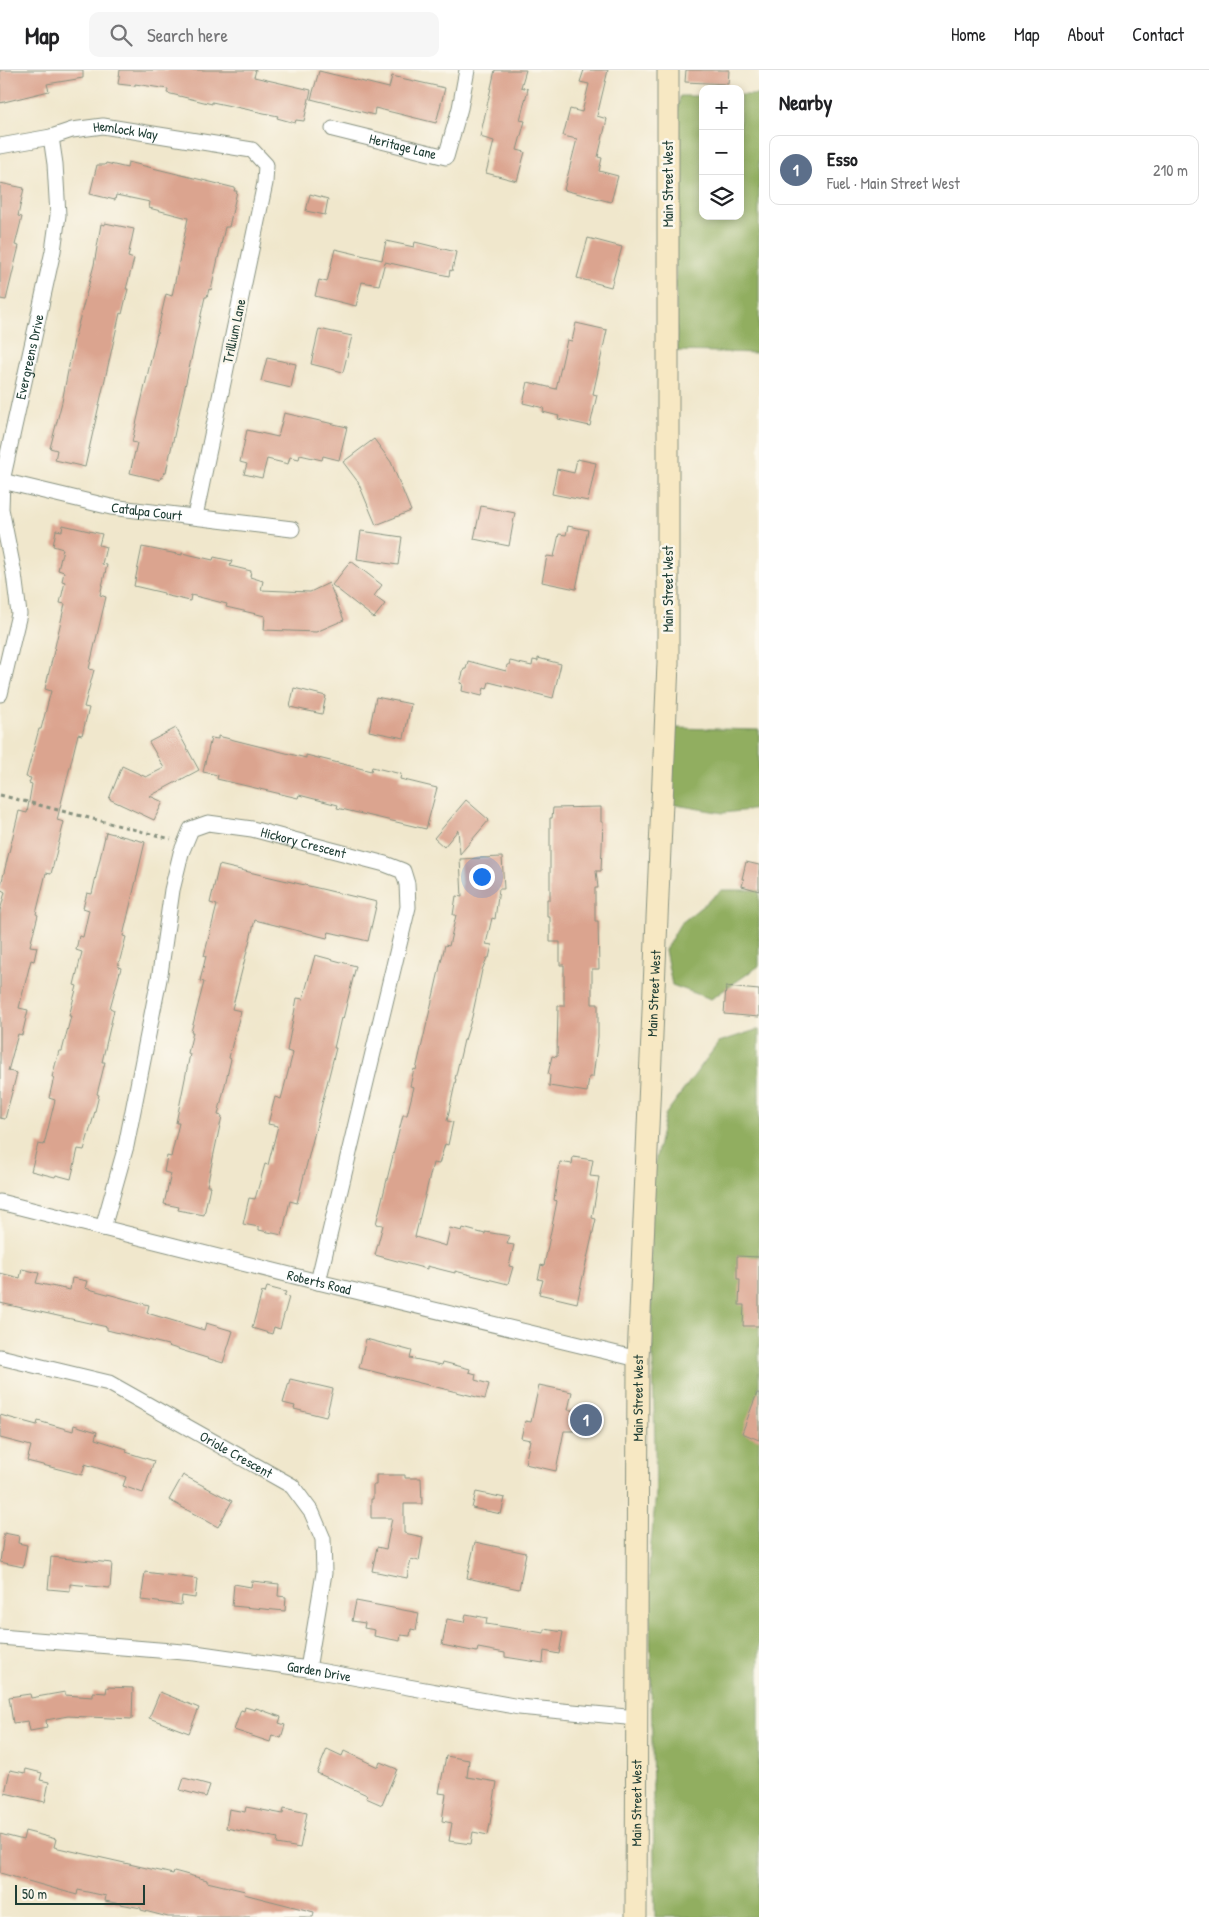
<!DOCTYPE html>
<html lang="en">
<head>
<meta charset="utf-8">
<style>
  body { margin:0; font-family:"Patrick Hand",sans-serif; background:#f6f6f6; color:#202124 }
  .controls { position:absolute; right:15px; top:15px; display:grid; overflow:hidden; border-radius:10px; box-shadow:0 2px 8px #0003 }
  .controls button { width:45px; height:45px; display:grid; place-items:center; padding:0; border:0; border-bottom:1px solid #e0e0e0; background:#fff; color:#202124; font:25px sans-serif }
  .scale { position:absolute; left:15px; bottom:12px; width:130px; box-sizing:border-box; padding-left:5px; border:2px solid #1f3d34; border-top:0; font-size:14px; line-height:18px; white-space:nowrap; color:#1f3d34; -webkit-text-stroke:4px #fbf7ec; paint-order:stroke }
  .you { position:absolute; left:481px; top:806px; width:18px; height:18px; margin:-12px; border:4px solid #fff; border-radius:50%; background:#1a73e8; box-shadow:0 0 0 8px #1a73e833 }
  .badge { display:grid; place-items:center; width:32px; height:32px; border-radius:50%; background:#c8321e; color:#fff; font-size:16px; font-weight:700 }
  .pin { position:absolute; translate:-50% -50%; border:2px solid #fff; box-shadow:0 1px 5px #0006 }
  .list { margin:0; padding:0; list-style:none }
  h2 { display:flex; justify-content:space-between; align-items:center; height:65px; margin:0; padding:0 20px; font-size:21px }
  h2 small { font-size:16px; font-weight:400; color:#757577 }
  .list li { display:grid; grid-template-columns:32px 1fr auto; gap:15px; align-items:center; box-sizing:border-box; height:70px; margin:0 10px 10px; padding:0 10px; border:1px solid #e0e0e0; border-radius:10px }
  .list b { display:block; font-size:19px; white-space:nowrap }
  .list p { margin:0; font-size:16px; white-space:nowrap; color:#757577 }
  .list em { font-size:16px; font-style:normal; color:#757577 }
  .icon { flex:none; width:28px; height:28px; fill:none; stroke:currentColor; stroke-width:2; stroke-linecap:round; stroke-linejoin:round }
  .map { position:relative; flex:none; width:759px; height:1847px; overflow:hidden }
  header { display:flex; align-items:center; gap:30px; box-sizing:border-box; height:70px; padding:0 25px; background:#fff; border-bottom:1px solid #e0e0e0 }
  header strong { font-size:24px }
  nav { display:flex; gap:28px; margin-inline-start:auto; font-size:18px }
  .search { width:350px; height:45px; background:#f6f6f6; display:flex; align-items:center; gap:12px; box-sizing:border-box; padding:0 18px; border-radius:10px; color:#757577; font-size:19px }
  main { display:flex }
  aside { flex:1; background:#fff }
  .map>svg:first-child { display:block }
  .forest { fill:#91ae60; stroke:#58764a }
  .building { fill:#dba48f }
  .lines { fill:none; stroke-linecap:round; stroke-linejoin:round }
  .minor-casing { stroke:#889280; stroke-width:17 }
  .secondary-casing { stroke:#889280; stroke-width:23 }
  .path { stroke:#889280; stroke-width:3; stroke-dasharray:4 4; stroke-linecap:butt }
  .minor { stroke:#fff; stroke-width:15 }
  .secondary { stroke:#f7e8c3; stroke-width:21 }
  .labels { text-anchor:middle; stroke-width:5; stroke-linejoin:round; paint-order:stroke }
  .street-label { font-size:14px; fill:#1f3d34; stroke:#fbf7ec }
</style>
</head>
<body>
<header>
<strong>Map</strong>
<div class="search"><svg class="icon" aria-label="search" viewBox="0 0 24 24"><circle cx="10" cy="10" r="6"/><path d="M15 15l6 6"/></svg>Search here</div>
<nav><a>Home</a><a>Map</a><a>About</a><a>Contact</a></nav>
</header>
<main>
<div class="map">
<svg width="759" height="1847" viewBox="0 0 759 1847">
  <rect width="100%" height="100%" fill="#fbf7ec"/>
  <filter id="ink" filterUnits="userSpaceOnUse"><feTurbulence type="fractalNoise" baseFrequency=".02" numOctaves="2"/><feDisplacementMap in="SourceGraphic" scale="10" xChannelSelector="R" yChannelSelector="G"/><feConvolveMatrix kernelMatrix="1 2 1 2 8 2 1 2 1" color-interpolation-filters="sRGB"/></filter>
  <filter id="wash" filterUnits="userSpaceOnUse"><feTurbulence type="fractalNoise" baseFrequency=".0096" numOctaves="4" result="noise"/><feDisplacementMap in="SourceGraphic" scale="20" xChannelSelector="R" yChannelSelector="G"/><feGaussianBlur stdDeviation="1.12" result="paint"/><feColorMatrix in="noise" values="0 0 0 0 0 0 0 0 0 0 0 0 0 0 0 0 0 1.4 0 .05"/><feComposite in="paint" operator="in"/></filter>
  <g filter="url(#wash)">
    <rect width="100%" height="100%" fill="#f0e7cc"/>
    <!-- forest -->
    <g class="forest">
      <polygon points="740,25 759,25 759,283 677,281 673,69 680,26 703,26 703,146 740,146"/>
      <polygon points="676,658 759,660 759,739 723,743 670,734"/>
      <polygon points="722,820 759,820 759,896 711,929 672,915 665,880 680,854"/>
      <polygon points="759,959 759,1847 655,1847 649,1494 656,1423 649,1120 665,1045 719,972"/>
    </g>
    <g id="blocks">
      <!-- building -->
      <g class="building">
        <polygon points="0,0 83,0 83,8 47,14 49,21 0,33"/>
        <polygon points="120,0 256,0 254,7 311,20 304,51 296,50 295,53 277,48 278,46 212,32 212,34 167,23 168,19 135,14 135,16 118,14"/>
        <polygon points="495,0 526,0 521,17 528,19 520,50 525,51 517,80 525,82 517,111 486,103 494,71 480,67"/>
        <polygon points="584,0 608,0 597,46 607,49 598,87 602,88 599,101 618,106 611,132 564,120 577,69 563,66 570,39 582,42 589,14 580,12"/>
        <polygon points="686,0 729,0 728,14 685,12"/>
        <polygon points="319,1 389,18 392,6 445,18 436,53 375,38 374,45 311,29"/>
        <polygon points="128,92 235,118 234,121 237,121 229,157 225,157 211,220 209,219 207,227 205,227 166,402 165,402 163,408 161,407 160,410 130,403 137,373 132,372 166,224 172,226 188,148 149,138 150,132 116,125 115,130 90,124 97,95 105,95 106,93 127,98"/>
        <polygon points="0,113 24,118 18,146 22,147 15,175 19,176 6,230 0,229"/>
        <polygon points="310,124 328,129 325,145 306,141"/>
        <polygon points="105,153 134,159 128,187 134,189 126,219 128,219 122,244 120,243 85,397 55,390 57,380 50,378 62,332 74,270 94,195 101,154 105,155"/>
        <polygon points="588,168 622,177 611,217 577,208"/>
        <polygon points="386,171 414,177 415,172 456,182 452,201 450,200 449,206 385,192 379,215 362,212 356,236 315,226 319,210 327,212 335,179 382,190"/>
        <polygon points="576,253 607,260 593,324 597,325 590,356 558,349 559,346 543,342 544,338 523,333 528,312 556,319 567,270 572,271"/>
        <polygon points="319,259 352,266 343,302 311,294"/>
        <polygon points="267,288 296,294 291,318 261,311"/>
        <polygon points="284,343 347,357 339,390 323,386 322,390 300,385 299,389 290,387 288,394 267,389 262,408 244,404 247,394 240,392 247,360 278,367"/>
        <polygon points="374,369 391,392 411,441 376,455 358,412 343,392"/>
        <polygon points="577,389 596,393 588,431 552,424 557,399 574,403"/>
        <polygon points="481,436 515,443 509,476 474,469"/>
        <polygon points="63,455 102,464 99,475 106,477 102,494 107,495 100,525 106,527 89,599 94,600 84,637 89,638 82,665 78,664 57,750 64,752 51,804 46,803 36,844 38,845 30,876 37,877 34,891 31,890 19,938 28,940 22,965 18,964 8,1001 17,1003 5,1049 0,1048 0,841 5,822 0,819 19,741 27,743 32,714 29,713 31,708 26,707 39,659 41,659 51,621 45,619 65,534 60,533 65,512 62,511 64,502 58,500 63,479 53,476 56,460 62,461"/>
        <polygon points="568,456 588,460 576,519 542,512 547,486 554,487 559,464 566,465"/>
        <polygon points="361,461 402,467 398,495 357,489"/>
        <polygon points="142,477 182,485 182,483 213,490 214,487 232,491 230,496 251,501 250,507 263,511 261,520 310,522 329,513 344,550 316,562 264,560 265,546 226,537 227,534 191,525 190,531 164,525 164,523 134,516"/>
        <polygon points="351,491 382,515 374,526 385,534 374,548 332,515"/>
        <polygon points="538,588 561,594 553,628 489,612 487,619 484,618 482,626 462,621 463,614 460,613 464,599 466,599 468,591 506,601 507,595 509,595 510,591 532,596 533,590 538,591"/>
        <polygon points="294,618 326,626 322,644 290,637"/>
        <polygon points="376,627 411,634 404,668 369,661"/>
        <polygon points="176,658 199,700 150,726 163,732 154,750 109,729 122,696 146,707 164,698 149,672"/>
        <polygon points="218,666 306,688 306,685 371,701 372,697 401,704 400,709 437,718 426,759 337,738 338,735 299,725 298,728 217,709 218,705 203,702 211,668 218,669"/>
        <polygon points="466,730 489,750 460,784 458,760 444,777 434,768"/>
        <polygon points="601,737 601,752 603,752 601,801 596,801 598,818 595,818 595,851 598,851 599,899 592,899 592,934 598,934 598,967 593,1007 589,1007 587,1022 549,1016 550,1005 548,1004 552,986 557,987 558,936 564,936 564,895 560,895 560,872 550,872 550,847 547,847 547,829 550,829 550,748 552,748 553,738"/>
        <polygon points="106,762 145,772 123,866 126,867 118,897 121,898 110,938 114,940 102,992 105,992 97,1024 99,1025 93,1049 84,1080 78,1079 71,1109 56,1105 55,1107 31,1101 38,1074 44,1075 55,1030 49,1028 54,1007 52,1007 59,981 62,981 71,946 69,946 77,916 74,915 82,882 76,880 79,866 83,867 89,840 83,838 87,823 92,824"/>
        <polygon points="502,787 504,819 499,819 495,849 492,848 486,874 492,875 489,888 487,888 482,900 472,947 465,970 464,970 455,1009 456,1009 447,1051 453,1052 448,1075 445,1074 439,1094 433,1093 415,1167 446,1176 450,1158 462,1161 463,1158 485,1164 485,1162 510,1166 507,1174 514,1175 509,1196 513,1197 508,1214 455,1201 455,1203 427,1196 427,1199 375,1185 383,1155 376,1154 403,1045 407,1045 414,1017 410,1016 414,999 416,1000 445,875 449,876 456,845 453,845 456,826 462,827 460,789"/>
        <polygon points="746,792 759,795 759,821 742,816 744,809 742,809"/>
        <polygon points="219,795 377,832 368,871 329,862 327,868 255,850 232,939 241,941 232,975 229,988 231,989 218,1045 222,1046 207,1116 210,1116 204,1145 178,1140 179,1137 164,1134 171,1104 164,1102 167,1086 171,1087 179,1053 176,1053 190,984 188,983 193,962 191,962 204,912 200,911 206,886 204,886 217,835 210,833"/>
        <polygon points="315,885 356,896 343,949 341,948 334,978 336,978 297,1133 290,1131 282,1165 259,1160 259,1157 243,1154 249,1128 255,1129 265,1094 268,1095 278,1056 268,1054 275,1027 281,1029 293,983 287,981 297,928 303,929"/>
        <polygon points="726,917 759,920 759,947 724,944"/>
        <polygon points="573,1087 593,1090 590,1106 599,1107 592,1148 596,1149 577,1233 539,1224 543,1210 538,1209 541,1195 544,1196 557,1131 554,1130 560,1092 572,1094"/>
        <polygon points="737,1186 759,1187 759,1256 743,1256 744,1235 739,1235 740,1209 737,1209"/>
        <polygon points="22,1199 39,1203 36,1213 70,1220 72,1208 87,1211 85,1218 149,1235 147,1243 204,1260 206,1253 233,1261 223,1293 168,1276 168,1275 107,1260 107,1257 0,1233 0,1203 20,1208"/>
        <polygon points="267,1217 286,1222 284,1226 289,1227 280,1259 274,1257 272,1264 252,1258 262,1222 265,1223"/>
        <polygon points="366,1269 412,1281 410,1288 442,1295 443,1292 470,1299 469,1302 476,1304 475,1310 489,1314 485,1329 359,1298"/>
        <polygon points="290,1309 333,1319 326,1347 294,1339 295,1336 283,1333"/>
        <polygon points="539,1315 572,1322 568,1340 595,1340 595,1361 564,1361 556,1401 525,1394 530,1370 521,1368 525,1351 531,1352"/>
        <polygon points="757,1323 759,1323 759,1370 742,1363"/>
        <polygon points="0,1345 37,1355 38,1351 73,1361 74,1355 97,1362 95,1369 127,1379 126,1382 154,1391 143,1423 123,1416 126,1407 85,1394 82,1405 27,1391 31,1376 0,1368"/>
        <polygon points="183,1405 232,1431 218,1457 169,1430"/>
        <polygon points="376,1405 405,1405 405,1408 421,1408 422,1434 404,1434 404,1463 423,1467 419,1491 411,1489 407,1508 372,1501 377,1477 386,1479 392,1448 371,1448 371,1429 373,1429 373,1415 376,1415"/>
        <polygon points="476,1422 505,1428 501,1444 472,1438"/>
        <polygon points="4,1463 19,1466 18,1473 27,1475 23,1497 0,1492"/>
        <polygon points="475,1472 526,1483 519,1519 467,1508"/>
        <polygon points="51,1487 112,1493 110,1518 70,1514 70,1521 48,1519"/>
        <polygon points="145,1502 197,1509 195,1528 182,1526 181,1535 141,1530"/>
        <polygon points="252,1511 279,1514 278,1526 286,1527 285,1541 232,1536 234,1514 251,1517"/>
        <polygon points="356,1531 419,1543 416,1560 411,1559 410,1566 401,1565 400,1571 374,1566 375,1560 364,1558 365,1553 352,1551"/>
        <polygon points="466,1544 487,1548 486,1554 544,1563 544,1559 563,1562 559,1584 544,1581 543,1593 505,1587 505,1583 478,1578 477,1582 442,1575 447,1549 464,1552"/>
        <polygon points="107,1617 133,1618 132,1649 68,1646 46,1650 47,1658 30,1661 28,1651 13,1653 9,1627 30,1624 31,1628 65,1622 65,1625 93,1627 93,1622 106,1623"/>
        <polygon points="160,1622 199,1638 189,1663 149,1648"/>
        <polygon points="245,1637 255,1640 256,1638 281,1647 279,1653 285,1655 281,1668 272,1665 270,1672 234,1660 241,1640 244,1641"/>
        <polygon points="327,1679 342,1686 344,1681 378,1697 380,1692 397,1699 382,1735 366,1728 367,1725 317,1703"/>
        <polygon points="446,1686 469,1690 467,1707 497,1712 488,1765 473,1762 471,1774 449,1771 452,1753 442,1751 446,1724 439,1723"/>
        <polygon points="26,1699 42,1703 40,1710 49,1712 45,1732 5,1723 10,1700 25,1703"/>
        <polygon points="184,1708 210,1715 206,1727 180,1720"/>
        <polygon points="246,1737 283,1744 284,1738 307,1743 300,1778 277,1774 278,1768 226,1758 229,1739 245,1742"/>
        <polygon points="25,1761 56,1769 54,1777 173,1804 174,1801 207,1810 207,1812 245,1821 244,1824 314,1842 313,1847 168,1847 141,1840 141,1838 105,1831 106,1826 78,1820 77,1825 0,1803 0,1764 23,1770"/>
      </g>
    </g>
  </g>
  <g filter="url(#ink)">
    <use href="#blocks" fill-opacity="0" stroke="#889280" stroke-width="1"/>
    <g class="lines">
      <defs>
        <g id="minor">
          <path id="s1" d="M333 59 446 87 460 38 467 0"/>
          <path id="s2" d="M0 76 51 67 72 60 103 56 252 80 266 95 265 113 195 446"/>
          <path id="s3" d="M2 411 111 437 292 459"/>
          <path id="s4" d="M0 624 19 544 14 504 1 439 2 411 53 181 58 145 55 94 51 67"/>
          <path id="s5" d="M0 1132 318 1212 638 1289"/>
          <path id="s6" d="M103 1158 126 1076 160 904 172 820 181 783 191 759 208 753 252 759 385 794 403 801 407 814 408 837 318 1212"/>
          <path id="s7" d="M0 1287 109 1313 292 1416 312 1443 323 1469 324 1503 308 1599"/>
          <path id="s8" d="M0 1567 195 1583 308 1599 519 1637 637 1648"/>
        </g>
        <g id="secondary">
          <path id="s9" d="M636 1847 638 1289 668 593V0"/>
        </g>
      </defs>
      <!-- minor casing -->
      <use href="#minor" class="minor-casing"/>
      <!-- secondary casing -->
      <use href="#secondary" class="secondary-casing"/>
      <!-- path -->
      <polyline class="path" points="0,725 171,769"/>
      <!-- minor -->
      <use href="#minor" class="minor"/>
      <!-- secondary -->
      <use href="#secondary" class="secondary"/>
    </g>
  </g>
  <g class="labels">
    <!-- street labels -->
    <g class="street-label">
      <text dy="5" stroke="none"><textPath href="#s2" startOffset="128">Hemlock Way</textPath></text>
      <text dy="5" stroke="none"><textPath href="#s1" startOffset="72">Heritage Lane</textPath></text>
      <text transform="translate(668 114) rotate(-90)" y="5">Main Street West</text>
      <text transform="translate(234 261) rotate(-78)" y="5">Trillium Lane</text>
      <text dy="5" stroke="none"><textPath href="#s4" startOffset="344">Evergreens Drive</textPath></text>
      <text dy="5" stroke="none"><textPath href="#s3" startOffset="148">Catalpa Court</textPath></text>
      <text transform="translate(668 519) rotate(-90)" y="5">Main Street West</text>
      <text dy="5" stroke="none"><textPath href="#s6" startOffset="525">Hickory Crescent</textPath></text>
      <text dy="5" stroke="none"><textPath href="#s9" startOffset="924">Main Street West</textPath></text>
      <text dy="5" stroke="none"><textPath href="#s5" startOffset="329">Roberts Road</textPath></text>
      <text dy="5" stroke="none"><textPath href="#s9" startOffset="519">Main Street West</textPath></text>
      <text dy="5" stroke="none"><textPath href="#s7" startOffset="258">Oriole Crescent</textPath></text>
      <text dy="5" stroke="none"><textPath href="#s8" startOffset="321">Garden Drive</textPath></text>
      <text dy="5" stroke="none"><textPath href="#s9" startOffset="114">Main Street West</textPath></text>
    </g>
  </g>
</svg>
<div class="controls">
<button>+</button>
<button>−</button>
<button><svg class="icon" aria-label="layers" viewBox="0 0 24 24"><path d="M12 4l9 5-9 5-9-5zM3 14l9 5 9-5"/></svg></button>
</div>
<div class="scale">50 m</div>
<div class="you"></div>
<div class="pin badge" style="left:586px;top:1350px;background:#5c6f8a">1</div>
</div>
<aside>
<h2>Nearby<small></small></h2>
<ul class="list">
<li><span class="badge" style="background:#5c6f8a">1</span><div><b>Esso</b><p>Fuel · Main Street West</p></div><em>210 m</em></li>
</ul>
</aside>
</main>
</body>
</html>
